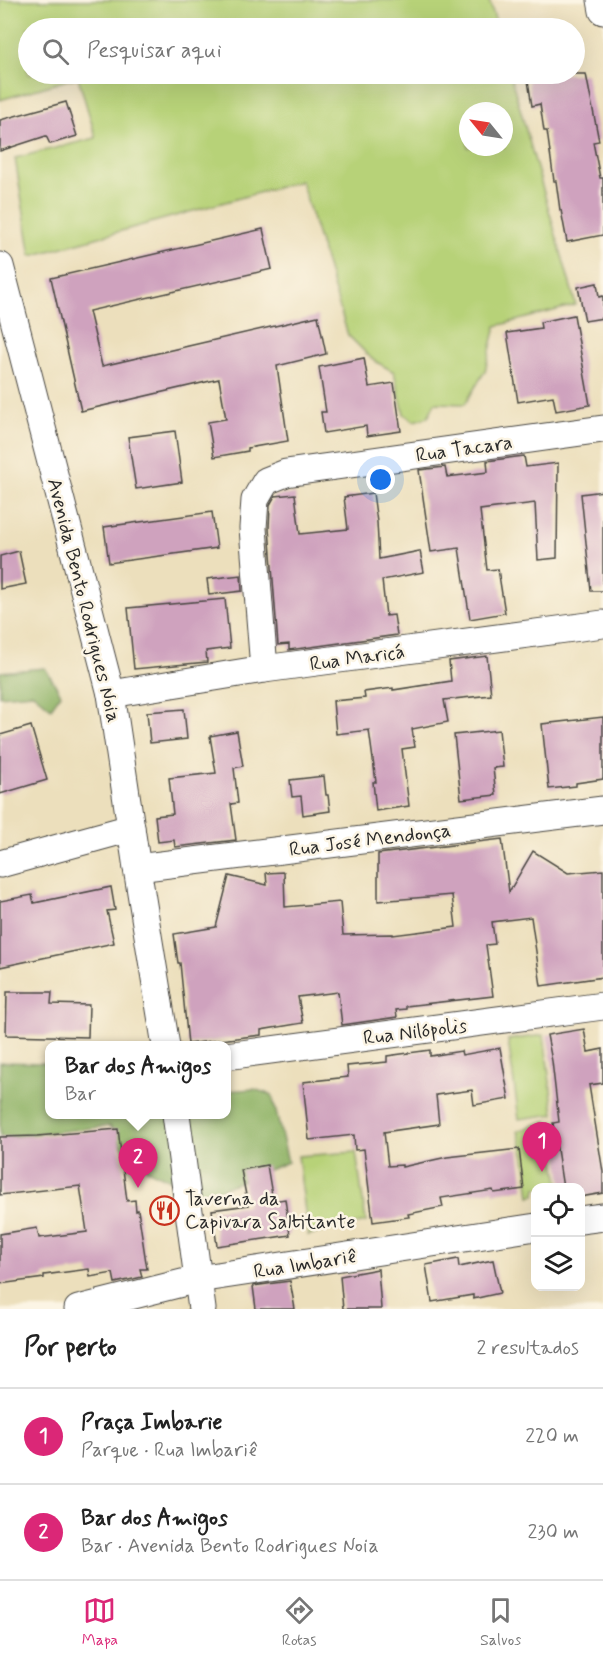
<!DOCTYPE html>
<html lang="pt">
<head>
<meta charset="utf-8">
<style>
  body { margin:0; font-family:Mynerve,sans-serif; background:#f2f2f2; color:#222 }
  .controls { position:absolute; right:18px; bottom:18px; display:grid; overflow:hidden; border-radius:12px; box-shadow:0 6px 24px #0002 }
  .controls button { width:54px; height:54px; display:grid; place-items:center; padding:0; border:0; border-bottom:2px solid #e0e0e0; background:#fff; color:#222; font:30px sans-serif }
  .compass { position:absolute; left:459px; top:102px; width:54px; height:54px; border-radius:50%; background:#fff; box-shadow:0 6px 24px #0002; rotate:300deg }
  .you { position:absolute; left:381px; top:480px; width:21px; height:21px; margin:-15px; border:4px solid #fff; border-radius:50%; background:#1a73e8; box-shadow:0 0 0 9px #1a73e833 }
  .badge { display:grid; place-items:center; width:39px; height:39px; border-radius:50%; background:#db2777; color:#fff; font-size:20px; font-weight:700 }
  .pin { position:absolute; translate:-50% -50px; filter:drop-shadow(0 2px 3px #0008) }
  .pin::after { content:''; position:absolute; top:32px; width:21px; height:18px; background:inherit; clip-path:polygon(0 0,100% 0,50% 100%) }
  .popup { position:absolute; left:45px; top:1041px; width:186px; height:78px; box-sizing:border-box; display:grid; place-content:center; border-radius:12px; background:#fff; filter:drop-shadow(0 2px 4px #0005); font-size:20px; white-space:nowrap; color:#767676 }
  .popup b { font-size:22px; color:#222 }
  .popup::after { content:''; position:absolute; left:50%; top:100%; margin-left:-12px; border:12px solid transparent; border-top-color:#fff }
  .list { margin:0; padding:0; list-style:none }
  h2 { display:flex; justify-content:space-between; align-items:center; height:78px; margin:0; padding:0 24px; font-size:26px }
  h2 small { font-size:20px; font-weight:400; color:#767676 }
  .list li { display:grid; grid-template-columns:39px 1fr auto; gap:18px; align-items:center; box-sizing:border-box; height:96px; padding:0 24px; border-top:2px solid #e0e0e0 }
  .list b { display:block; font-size:22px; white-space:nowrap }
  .list p { margin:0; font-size:20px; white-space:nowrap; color:#767676 }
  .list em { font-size:20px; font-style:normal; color:#767676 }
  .icon { flex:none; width:33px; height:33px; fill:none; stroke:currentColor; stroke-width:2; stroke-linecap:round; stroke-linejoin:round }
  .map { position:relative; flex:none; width:603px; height:1309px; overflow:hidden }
  .search { position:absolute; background:#fff; box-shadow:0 6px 24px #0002; left:18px; right:18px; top:18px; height:66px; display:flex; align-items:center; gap:15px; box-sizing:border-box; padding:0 21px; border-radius:33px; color:#767676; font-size:22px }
  .sheet { height:270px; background:#fff }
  nav { display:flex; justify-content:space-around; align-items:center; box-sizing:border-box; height:84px; border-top:2px solid #e0e0e0; background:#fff; font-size:16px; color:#767676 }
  nav a { display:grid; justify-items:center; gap:3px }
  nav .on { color:#db2777 }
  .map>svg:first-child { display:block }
  .green { fill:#b7d278; stroke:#717e52; stroke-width:1.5; fill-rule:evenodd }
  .forest { fill:#91b468; stroke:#5e704a; stroke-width:1.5 }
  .building { fill:#cfa2be }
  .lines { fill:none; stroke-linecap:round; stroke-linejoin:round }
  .minor-casing { stroke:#484641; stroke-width:29 }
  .minor { stroke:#fff; stroke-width:27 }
  .labels { text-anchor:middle; stroke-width:5; stroke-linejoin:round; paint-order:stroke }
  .street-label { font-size:20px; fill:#2b2b2b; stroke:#fcf5e5 }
  .poi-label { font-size:20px; fill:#2b2b2b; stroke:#fcf5e5; text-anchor:start }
</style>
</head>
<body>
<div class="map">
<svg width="603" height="1309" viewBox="0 0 603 1309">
  <rect width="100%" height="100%" fill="#fcf5e5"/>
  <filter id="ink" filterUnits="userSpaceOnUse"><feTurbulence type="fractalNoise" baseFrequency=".0167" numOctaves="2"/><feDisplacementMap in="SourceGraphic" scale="12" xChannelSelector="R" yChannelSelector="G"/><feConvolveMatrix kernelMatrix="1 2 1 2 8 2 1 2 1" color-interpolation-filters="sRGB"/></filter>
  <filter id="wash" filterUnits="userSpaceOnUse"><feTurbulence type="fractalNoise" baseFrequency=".008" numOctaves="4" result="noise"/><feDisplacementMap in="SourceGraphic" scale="24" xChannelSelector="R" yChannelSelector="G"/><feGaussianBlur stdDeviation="1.35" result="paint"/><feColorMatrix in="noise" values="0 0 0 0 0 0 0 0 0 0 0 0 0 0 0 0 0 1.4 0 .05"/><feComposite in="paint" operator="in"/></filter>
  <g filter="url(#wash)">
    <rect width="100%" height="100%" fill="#ecdfbc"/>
    <!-- green -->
    <g class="green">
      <path d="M0 0H489L498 28H28V74H510L576 305 496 326 485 371 465 404 435 403 428 417 414 421 404 414 394 372 373 360 348 335 301 181 31 256 15 158 96 138 78 77 0 100ZM468 111H504V147H468Z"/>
      <polygon points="544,1035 554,1114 519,1119 508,1040"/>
      <polygon points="547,1121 560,1187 536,1188 535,1195 530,1196 525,1156 518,1131"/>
      <polygon points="356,1152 366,1222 308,1235 298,1156"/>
    </g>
    <!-- forest -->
    <g class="forest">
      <polygon points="45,668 61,694 51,708 33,693 0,696 0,672"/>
      <polygon points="0,1062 49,1063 50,1114 226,1114 227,1091 254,1089 272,1095 288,1162 204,1196 132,1162 110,1126 0,1138"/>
    </g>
    <g id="blocks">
      <!-- building -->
      <g class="building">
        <polygon points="527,74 586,74 599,141 593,142 600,178 603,178 603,235 567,242 561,210 560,210 556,181 554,181 547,131 544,131 540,104 532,106"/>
        <polygon points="66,102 77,136 50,144 46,136 0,151 0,120"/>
        <polygon points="263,229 272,269 89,311 102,366 318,316 326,354 277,366 288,441 248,448 248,451 214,457 208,422 226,419 219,379 81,411 51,278"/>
        <polygon points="597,283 599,297 603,296 603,318 585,321 578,287"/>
        <polygon points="574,315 590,405 556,411 553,396 518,402 507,333 541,328 540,322"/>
        <polygon points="364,358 369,387 394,383 401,431 367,436 366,426 324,433 321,412 326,412 319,367"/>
        <polygon points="175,431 182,482 136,489 128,437"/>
        <polygon points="524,456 526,467 558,463 557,558 538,560 535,503 480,510 487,570 498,569 505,613 470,619 459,548 431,552 419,470 445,467 447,477 488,472 487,461"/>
        <polygon points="603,491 603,591 591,591 581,494"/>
        <polygon points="373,493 377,522 379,559 420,551 424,572 382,580 386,616 394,615 397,635 289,650 289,644 278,645 269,528 270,505 275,496 295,494 300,534 348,529 344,497"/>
        <polygon points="212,512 217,548 109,563 104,527"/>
        <polygon points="19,551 26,584 0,589 0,556"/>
        <polygon points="241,575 242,591 209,595 207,579"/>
        <polygon points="225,599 230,648 206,651 207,662 134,669 128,608"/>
        <polygon points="487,656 491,695 444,700 448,722 412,729 415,747 402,749 409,806 376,811 373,782 376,782 369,730 336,734 333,701 365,698 364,692 393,688 393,690 451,681 449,661"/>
        <polygon points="184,709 187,739 150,743 147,712"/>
        <polygon points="603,717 603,779 576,783 576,786 549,789 542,724"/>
        <polygon points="31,726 47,780 0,794 0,735"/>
        <polygon points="499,730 503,767 493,768 496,795 461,799 454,735"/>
        <polygon points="237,731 243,766 234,768 238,803 231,804 236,840 175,847 174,840 158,842 155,816 173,814 169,778 216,773 210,736"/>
        <polygon points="324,776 326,795 328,795 330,811 303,815 301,796 292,797 290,780"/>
        <polygon points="502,839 509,892 533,851 568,873 603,870 603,977 541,986 531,917 492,922 495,944 486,945 493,996 406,1006 406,1009 396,1010 397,1017 342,1025 338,992 298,997 303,1023 261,1030 261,1035 188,1044 180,963 178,963 174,934 216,927 229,876 267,885 266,873 284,872 285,907 340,902 343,935 393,934 393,935 456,927 452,895 378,901 378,854"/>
        <polygon points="111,887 115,910 107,911 114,943 0,967 0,901 32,895 34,903"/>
        <polygon points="7,992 52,992 51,1004 89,1005 88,1037 6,1035"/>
        <polygon points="584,1029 588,1052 603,1049 603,1083 589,1085 603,1172 603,1193 580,1197 580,1188 563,1188 553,1123 559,1122 552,1061 547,1035"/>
        <polygon points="500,1048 509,1099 474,1105 472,1090 436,1095 439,1124 384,1132 388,1166 402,1165 402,1167 447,1157 519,1149 524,1189 494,1193 493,1190 441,1198 443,1207 408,1214 409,1217 373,1222 364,1149 355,1150 354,1135 309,1140 303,1082 348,1077 347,1066 387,1062 387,1056 430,1050 430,1056 461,1051 462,1055"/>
        <polygon points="118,1129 127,1201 135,1200 136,1211 138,1210 147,1269 140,1269 142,1277 115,1283 113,1273 90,1277 89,1269 44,1275 44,1278 0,1284 0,1234 37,1228 39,1238 87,1232 80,1186 0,1195 0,1137 37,1136"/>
        <polygon points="267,1165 273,1201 285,1199 290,1235 217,1246 212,1210 248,1205 241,1170"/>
        <polygon points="458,1259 459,1267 493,1260 500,1293 473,1299 473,1295 432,1302 426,1265"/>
        <polygon points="378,1269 381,1309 343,1309 340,1276"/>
        <polygon points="290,1281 295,1309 256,1309 253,1286"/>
      </g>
    </g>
  </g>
  <g filter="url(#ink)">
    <use href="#blocks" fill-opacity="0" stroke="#484641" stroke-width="1.5"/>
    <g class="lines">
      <defs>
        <g id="minor">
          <polyline points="601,0 603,11"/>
          <polyline points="0,266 111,694 137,868 166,1046"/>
          <polyline points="264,669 253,528 255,500 266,481 286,473 603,429"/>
          <polyline points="111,694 264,669 603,624"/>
          <polyline points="0,864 131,828"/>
          <polyline points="137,868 603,810"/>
          <polyline points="226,1056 603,1006"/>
          <polyline points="176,1114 202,1309"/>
          <polyline points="580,1220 603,1217"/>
          <polyline points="78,1309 198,1279 536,1227"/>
        </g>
      </defs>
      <!-- minor casing -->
      <use href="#minor" class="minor-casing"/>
      <!-- minor -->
      <use href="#minor" class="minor"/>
    </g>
  </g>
  <!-- icons -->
  <defs>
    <symbol id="restaurant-ring" viewBox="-11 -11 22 22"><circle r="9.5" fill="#fcf5e5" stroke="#c8321e" stroke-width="1.5"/><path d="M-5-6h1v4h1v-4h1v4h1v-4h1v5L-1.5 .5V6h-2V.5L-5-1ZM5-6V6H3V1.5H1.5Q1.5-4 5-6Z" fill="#c8321e"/></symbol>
  </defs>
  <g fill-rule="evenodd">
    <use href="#restaurant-ring" x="148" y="1194" width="33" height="33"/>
  </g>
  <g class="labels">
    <!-- street labels -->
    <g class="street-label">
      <text transform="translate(464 448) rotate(-8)" y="7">Rua Tacara</text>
      <text transform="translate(85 600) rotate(76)" y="7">Avenida Bento Rodrigues Noia</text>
      <text transform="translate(357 657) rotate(-8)" y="7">Rua Maricá</text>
      <text transform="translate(370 839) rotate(-7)" y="7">Rua José Mendonça</text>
      <text transform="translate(415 1031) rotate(-7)" y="7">Rua Nilópolis</text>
      <text transform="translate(305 1263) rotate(-9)" y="7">Rua Imbariê</text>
    </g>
    <!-- poi labels -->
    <g class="poi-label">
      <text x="185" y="1205">Taverna da<tspan x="185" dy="23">Capivara Saltitante</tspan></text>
    </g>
  </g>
</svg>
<div class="controls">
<button><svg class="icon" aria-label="locate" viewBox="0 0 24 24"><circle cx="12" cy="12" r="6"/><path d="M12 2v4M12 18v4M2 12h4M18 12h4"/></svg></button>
<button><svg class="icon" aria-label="layers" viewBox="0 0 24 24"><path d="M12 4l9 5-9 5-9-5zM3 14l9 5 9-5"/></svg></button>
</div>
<svg class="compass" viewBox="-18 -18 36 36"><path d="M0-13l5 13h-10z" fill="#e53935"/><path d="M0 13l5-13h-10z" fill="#767676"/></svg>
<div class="you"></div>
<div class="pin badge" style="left:542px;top:1172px">1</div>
<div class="pin badge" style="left:138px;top:1188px">2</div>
<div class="popup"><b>Bar dos Amigos</b>Bar</div>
<div class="search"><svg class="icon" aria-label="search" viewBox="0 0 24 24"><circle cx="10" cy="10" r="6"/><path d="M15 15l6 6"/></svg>Pesquisar aqui</div>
</div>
<section class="sheet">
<h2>Por perto<small>2 resultados</small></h2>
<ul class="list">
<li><span class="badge">1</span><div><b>Praça Imbarie</b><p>Parque · Rua Imbariê</p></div><em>220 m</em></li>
<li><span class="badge">2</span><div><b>Bar dos Amigos</b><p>Bar · Avenida Bento Rodrigues Noia</p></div><em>230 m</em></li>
</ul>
</section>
<nav>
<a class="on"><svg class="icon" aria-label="map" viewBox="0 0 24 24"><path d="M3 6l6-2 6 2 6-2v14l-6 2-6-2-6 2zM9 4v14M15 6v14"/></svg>Mapa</a>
<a><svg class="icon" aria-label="directions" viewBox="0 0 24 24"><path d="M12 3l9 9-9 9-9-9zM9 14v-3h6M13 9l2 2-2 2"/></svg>Rotas</a>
<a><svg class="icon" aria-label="saved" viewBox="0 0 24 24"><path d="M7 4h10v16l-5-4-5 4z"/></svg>Salvos</a>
</nav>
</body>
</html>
